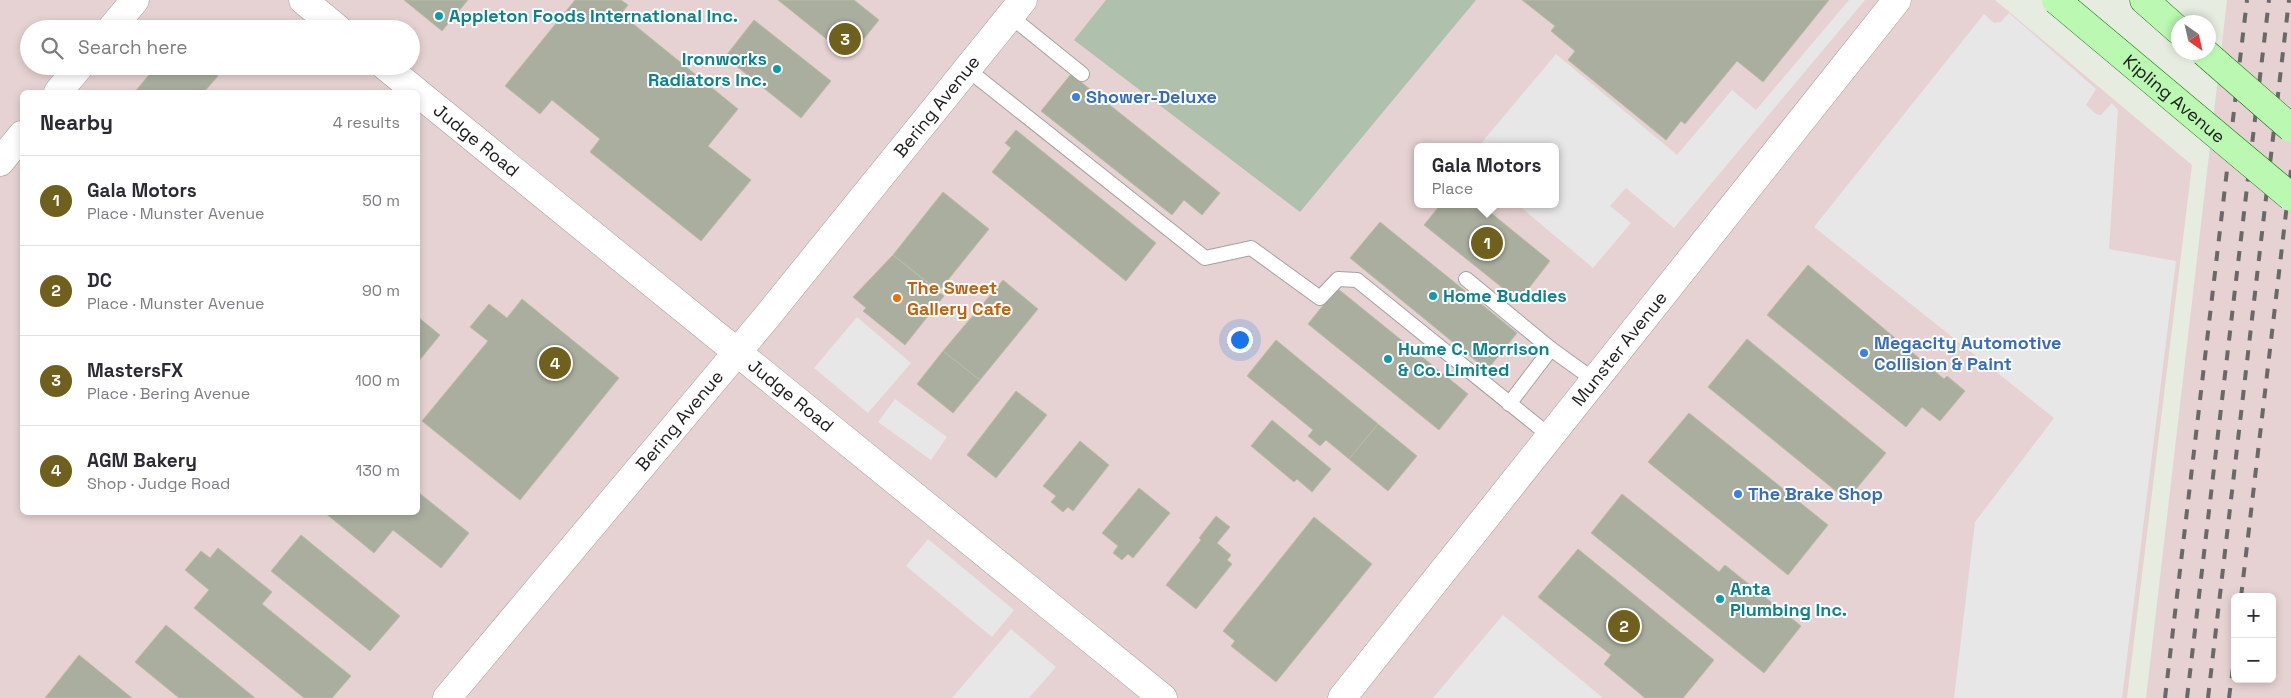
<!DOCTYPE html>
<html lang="en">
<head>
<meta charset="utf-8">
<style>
  body { margin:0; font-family:"Space Grotesk",sans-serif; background:#f2f2f3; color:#2b2b33 }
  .controls { position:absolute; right:15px; bottom:15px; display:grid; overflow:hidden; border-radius:8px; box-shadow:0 2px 8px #0003 }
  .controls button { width:45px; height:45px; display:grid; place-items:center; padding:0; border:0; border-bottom:1px solid #e1e1e2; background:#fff; color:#2b2b33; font:25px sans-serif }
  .compass { position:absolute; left:2171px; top:15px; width:45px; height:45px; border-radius:50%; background:#fff; box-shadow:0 2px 8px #0003; rotate:146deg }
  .you { position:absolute; left:1239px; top:339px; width:18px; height:18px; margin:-12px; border:4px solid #fff; border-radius:50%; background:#1a73e8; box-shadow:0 0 0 8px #1a73e833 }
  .badge { display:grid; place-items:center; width:32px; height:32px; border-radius:50%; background:#70601d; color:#fff; font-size:16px; font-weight:700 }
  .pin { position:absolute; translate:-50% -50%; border:2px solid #fff; box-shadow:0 1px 5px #0006 }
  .popup { position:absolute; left:1414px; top:143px; width:145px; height:65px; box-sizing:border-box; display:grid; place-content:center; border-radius:8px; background:#fff; filter:drop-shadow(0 1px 4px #0005); font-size:16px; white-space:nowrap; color:#7c7c81 }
  .popup b { font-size:19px; color:#2b2b33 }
  .popup::after { content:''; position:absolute; left:50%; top:100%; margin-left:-10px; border:10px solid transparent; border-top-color:#fff }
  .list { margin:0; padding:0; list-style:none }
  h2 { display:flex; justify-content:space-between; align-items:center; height:65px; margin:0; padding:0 20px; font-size:21px }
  h2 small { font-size:16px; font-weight:400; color:#7c7c81 }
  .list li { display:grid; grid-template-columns:32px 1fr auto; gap:15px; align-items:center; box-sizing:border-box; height:90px; padding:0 20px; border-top:1px solid #e1e1e2 }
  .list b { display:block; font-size:19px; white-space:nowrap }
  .list p { margin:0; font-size:16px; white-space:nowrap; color:#7c7c81 }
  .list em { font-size:16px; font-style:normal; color:#7c7c81 }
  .icon { flex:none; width:28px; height:28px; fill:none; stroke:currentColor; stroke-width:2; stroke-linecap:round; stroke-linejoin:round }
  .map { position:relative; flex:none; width:2291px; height:698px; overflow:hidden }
  .search { position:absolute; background:#fff; box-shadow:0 2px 8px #0003; left:20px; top:20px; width:400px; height:55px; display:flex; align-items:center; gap:12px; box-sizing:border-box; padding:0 18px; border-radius:28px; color:#7c7c81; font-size:19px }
  .panel { position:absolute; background:#fff; box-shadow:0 2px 8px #0003; left:20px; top:90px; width:400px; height:425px; border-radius:8px }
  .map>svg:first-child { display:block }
  .industrial { fill:#e6d2d2; fill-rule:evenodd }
  .construction { fill:#afc0ac }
  .parking { fill:#e7e7e7 }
  .building { fill:#aaae9f; stroke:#b7bea2 }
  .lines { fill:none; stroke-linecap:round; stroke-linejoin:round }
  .service-casing { stroke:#a2a2a2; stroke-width:16 }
  .minor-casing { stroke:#a2a2a2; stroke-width:29 }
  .secondary-casing { stroke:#0d6e05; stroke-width:29 }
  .service { stroke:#fff; stroke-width:14 }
  .minor { stroke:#fff; stroke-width:28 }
  .secondary { stroke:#bbf8b2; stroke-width:28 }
  .rail { stroke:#696969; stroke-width:4; stroke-dasharray:10 10; stroke-linecap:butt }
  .secondary-bridge-casing { stroke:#0d6e05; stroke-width:29; stroke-linecap:butt }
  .secondary-bridge { stroke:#bbf8b2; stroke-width:28 }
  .culture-dot { fill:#0f9aa8; stroke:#fff; stroke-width:2 }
  .shop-dot { fill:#3f7fe0; stroke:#fff; stroke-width:2 }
  .food-dot { fill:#e8710a; stroke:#fff; stroke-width:2 }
  .labels { text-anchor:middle; stroke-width:4; stroke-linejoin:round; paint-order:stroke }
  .culture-label { font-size:18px; font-weight:bold; fill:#0d838f; stroke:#fff; text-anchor:start }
  .shop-label { font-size:18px; font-weight:bold; fill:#366cbe; stroke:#fff; text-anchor:start }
  .street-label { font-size:18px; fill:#1b1b1b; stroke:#fff }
  .food-label { font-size:18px; font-weight:bold; fill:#c56008; stroke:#fff; text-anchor:start }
</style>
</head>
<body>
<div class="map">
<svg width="2291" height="698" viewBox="0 0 2291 698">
  <rect width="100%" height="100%" fill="#e6ece0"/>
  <!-- industrial -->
  <g class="industrial">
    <path d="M0 0H1995L2192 165 2127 698H0ZM29 29H411V66H29ZM22 92H418V512H22ZM1418 147H1556V204H1418Z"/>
    <path d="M2227 0H2291V698H2146ZM2235 597H2272V679H2235Z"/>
  </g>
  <!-- construction -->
  <polygon class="construction" points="1106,0 1476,0 1300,212 1074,40"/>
  <!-- parking -->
  <g class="parking">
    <polygon points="1849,0 1865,0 1674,228 1626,188 1610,206 1631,223 1593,268 1517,204 1556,204 1556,147 1478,147 1556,54 1677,155 1732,90 1756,110"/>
    <polygon points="2009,13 2096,89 2086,105 2096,114 2101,115 2112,103 2118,110 2109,249 2176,261 2122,698 1954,698 1975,522 2054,418 1814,227 1984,14 1994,23 2001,22"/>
    <polygon points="857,317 911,363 868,413 814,368"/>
    <polygon points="895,399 947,437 931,460 878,422"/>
    <polygon points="928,539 1014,610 992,637 906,566"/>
    <polygon points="1503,615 1603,698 1433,698"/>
    <polygon points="1011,629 1056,667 1029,698 952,698"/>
  </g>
  <!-- building -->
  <g class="building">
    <polygon points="404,0 468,0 442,31"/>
    <polygon points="575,0 621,0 628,5 621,14 738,109 708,146 751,180 701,241 590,152 600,139 552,100 540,114 505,86"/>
    <polygon points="778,0 854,0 879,20 849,57"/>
    <polygon points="1522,0 1829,0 1763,82 1737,61 1685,124 1681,121 1666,140 1568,60 1575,51 1551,31 1555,26"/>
    <polygon points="754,20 831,81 801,118 725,57"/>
    <polygon points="156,66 206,66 218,76 204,92 135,92"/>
    <polygon points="1071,74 1220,193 1202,215 1184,200 1172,215 1041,111"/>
    <polygon points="1016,130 1156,243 1126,281 992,172 1011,148 1005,143"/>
    <polygon points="943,192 989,229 939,291 893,255"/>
    <polygon points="1441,204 1480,204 1550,261 1519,301 1424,225"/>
    <polygon points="1380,222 1517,333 1487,370 1350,258"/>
    <polygon points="893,255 944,296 905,345 863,311 866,308 853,297"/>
    <polygon points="1808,265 1944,379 1947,376 1965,391 1940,421 1922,407 1906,427 1767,315"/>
    <polygon points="1003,280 1038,309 980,380 943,351"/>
    <polygon points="1337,288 1468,394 1439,430 1308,324"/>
    <polygon points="522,299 619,378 520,500 422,421 488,341 470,327 489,304 507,318"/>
    <polygon points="418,317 440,335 418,362"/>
    <polygon points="1747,339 1886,453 1847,500 1708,387"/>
    <polygon points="1276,340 1378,424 1349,459 1326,440 1320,446 1308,436 1313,430 1247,376"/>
    <polygon points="943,351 980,380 953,413 917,384"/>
    <polygon points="1016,391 1047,415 996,478 967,455"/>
    <polygon points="1689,413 1828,525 1788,575 1648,462"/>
    <polygon points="1272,420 1331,469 1312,492 1297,479 1294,482 1251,446"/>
    <polygon points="1378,424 1417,456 1388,491 1349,459"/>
    <polygon points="1080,441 1109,465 1073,511 1068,507 1063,512 1051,502 1056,496 1043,486"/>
    <polygon points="1139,488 1170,513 1133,558 1128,554 1122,560 1113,553 1118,546 1102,533"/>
    <polygon points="418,492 469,533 441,568 393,530 374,553 324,512 418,512"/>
    <polygon points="1622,494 1719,572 1725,565 1801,626 1764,673 1591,533"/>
    <polygon points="1216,516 1230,527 1217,543 1231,555 1227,560 1232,564 1196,609 1166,585 1201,540 1199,538"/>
    <polygon points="1314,517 1372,564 1276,682 1231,646 1235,641 1223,631"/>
    <polygon points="301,535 400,616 370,651 271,571"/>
    <polygon points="218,548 272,592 262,604 351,676 332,698 304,698 194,608 209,590 185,570 201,551 210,558"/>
    <polygon points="1578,549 1714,660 1683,698 1645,698 1604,664 1611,655 1538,597"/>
    <polygon points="166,625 255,698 179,698 135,662"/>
    <polygon points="79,655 132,698 45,698"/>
  </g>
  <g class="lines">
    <defs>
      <g id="service">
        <polyline points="1010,16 1082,74"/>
        <polyline points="967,69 1205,258 1251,248 1320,298 1338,279 1357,280 1550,436"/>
        <polyline points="1466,279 1551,349"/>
        <polyline points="1509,404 1551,349 1594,380"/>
      </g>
      <g id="minor">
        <polyline points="303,0 338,29"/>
        <polyline points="111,29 135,0"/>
        <polyline points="385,66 417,92"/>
        <polyline points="58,92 80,66"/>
        <path id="s1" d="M418 93 1163 698"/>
        <polyline points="0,162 22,135"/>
        <path id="s2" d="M447 698 765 319 1023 0"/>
        <path id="s3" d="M1342 698 1897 0"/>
      </g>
      <polyline id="secondary" points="2144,0 2178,30"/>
    </defs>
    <!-- service casing -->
    <use href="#service" class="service-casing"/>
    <!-- minor casing -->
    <use href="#minor" class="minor-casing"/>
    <!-- secondary casing -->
    <use href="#secondary" class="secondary-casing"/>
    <!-- service -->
    <use href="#service" class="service"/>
    <!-- minor -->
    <use href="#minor" class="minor"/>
    <!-- secondary -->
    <use href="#secondary" class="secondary"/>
    <!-- rail -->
    <g class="rail">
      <polyline points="2241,597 2291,170"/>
      <polyline points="2165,698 2247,0"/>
      <polyline points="2187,698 2269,0"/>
      <polyline points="2208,698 2289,0"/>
      <polyline points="2229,698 2235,652"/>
    </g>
    <defs>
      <g id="secondary-bridge">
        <path id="s4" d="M2056 0 2291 197"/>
        <polyline points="2204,52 2291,128"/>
      </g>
    </defs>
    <!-- secondary-bridge casing -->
    <use href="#secondary-bridge" class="secondary-bridge-casing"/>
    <!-- secondary-bridge -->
    <use href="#secondary-bridge" class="secondary-bridge"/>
  </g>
  <!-- markers -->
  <g class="culture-dot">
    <circle cx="439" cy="16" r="5"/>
    <circle cx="777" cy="69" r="5"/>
    <circle cx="1433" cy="296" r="5"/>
    <circle cx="1388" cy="359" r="5"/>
    <circle cx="1720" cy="599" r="5"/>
  </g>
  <g class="shop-dot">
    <circle cx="1076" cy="97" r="5"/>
    <circle cx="1864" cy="353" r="5"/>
    <circle cx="1738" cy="494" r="5"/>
  </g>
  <circle class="food-dot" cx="897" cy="298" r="5"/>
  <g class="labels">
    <!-- culture labels -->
    <g class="culture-label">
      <text x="449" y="22">Appleton Foods International Inc.</text>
      <text x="767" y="65" text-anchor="end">Ironworks<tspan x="767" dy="21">Radiators Inc.</tspan></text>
      <text x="1443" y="302">Home Buddies</text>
      <text x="1398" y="355">Hume C. Morrison<tspan x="1398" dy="21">&amp; Co. Limited</tspan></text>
      <text x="1730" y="595">Anta<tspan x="1730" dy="21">Plumbing Inc.</tspan></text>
    </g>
    <!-- shop labels -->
    <g class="shop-label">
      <text x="1086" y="103">Shower-Deluxe</text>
      <text x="1874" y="349">Megacity Automotive<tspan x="1874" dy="21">Collision &amp; Paint</tspan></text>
      <text x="1748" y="500">The Brake Shop</text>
    </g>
    <!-- street labels -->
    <g class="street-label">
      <text dy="6" stroke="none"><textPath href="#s4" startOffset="154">Kipling Avenue</textPath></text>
      <text dy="6" stroke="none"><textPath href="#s2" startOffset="768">Bering Avenue</textPath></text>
      <text dy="6" stroke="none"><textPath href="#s1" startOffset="75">Judge Road</textPath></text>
      <text dy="6" stroke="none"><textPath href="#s3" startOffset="446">Munster Avenue</textPath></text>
      <text dy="6" stroke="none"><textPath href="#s1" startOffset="480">Judge Road</textPath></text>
      <text dy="6" stroke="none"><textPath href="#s2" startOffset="362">Bering Avenue</textPath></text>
    </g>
    <!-- food labels -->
    <g class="food-label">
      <text x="907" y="294">The Sweet<tspan x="907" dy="21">Gallery Cafe</tspan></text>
    </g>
  </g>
</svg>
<div class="controls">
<button>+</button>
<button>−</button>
</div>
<svg class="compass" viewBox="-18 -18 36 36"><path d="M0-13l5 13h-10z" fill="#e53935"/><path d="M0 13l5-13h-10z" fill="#7c7c81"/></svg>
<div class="you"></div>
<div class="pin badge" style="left:1487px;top:243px">1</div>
<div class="popup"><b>Gala Motors</b>Place</div>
<div class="pin badge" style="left:1624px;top:626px">2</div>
<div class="pin badge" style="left:845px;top:39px">3</div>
<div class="pin badge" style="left:555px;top:363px">4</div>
<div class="search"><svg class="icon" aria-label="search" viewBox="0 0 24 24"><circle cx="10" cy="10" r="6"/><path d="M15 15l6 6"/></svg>Search here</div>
<section class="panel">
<h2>Nearby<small>4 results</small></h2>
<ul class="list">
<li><span class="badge">1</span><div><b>Gala Motors</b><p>Place · Munster Avenue</p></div><em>50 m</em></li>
<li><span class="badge">2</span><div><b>DC</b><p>Place · Munster Avenue</p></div><em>90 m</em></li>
<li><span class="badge">3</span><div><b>MastersFX</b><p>Place · Bering Avenue</p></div><em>100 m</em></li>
<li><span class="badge">4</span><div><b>AGM Bakery</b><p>Shop · Judge Road</p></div><em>130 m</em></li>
</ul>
</section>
</div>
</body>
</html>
